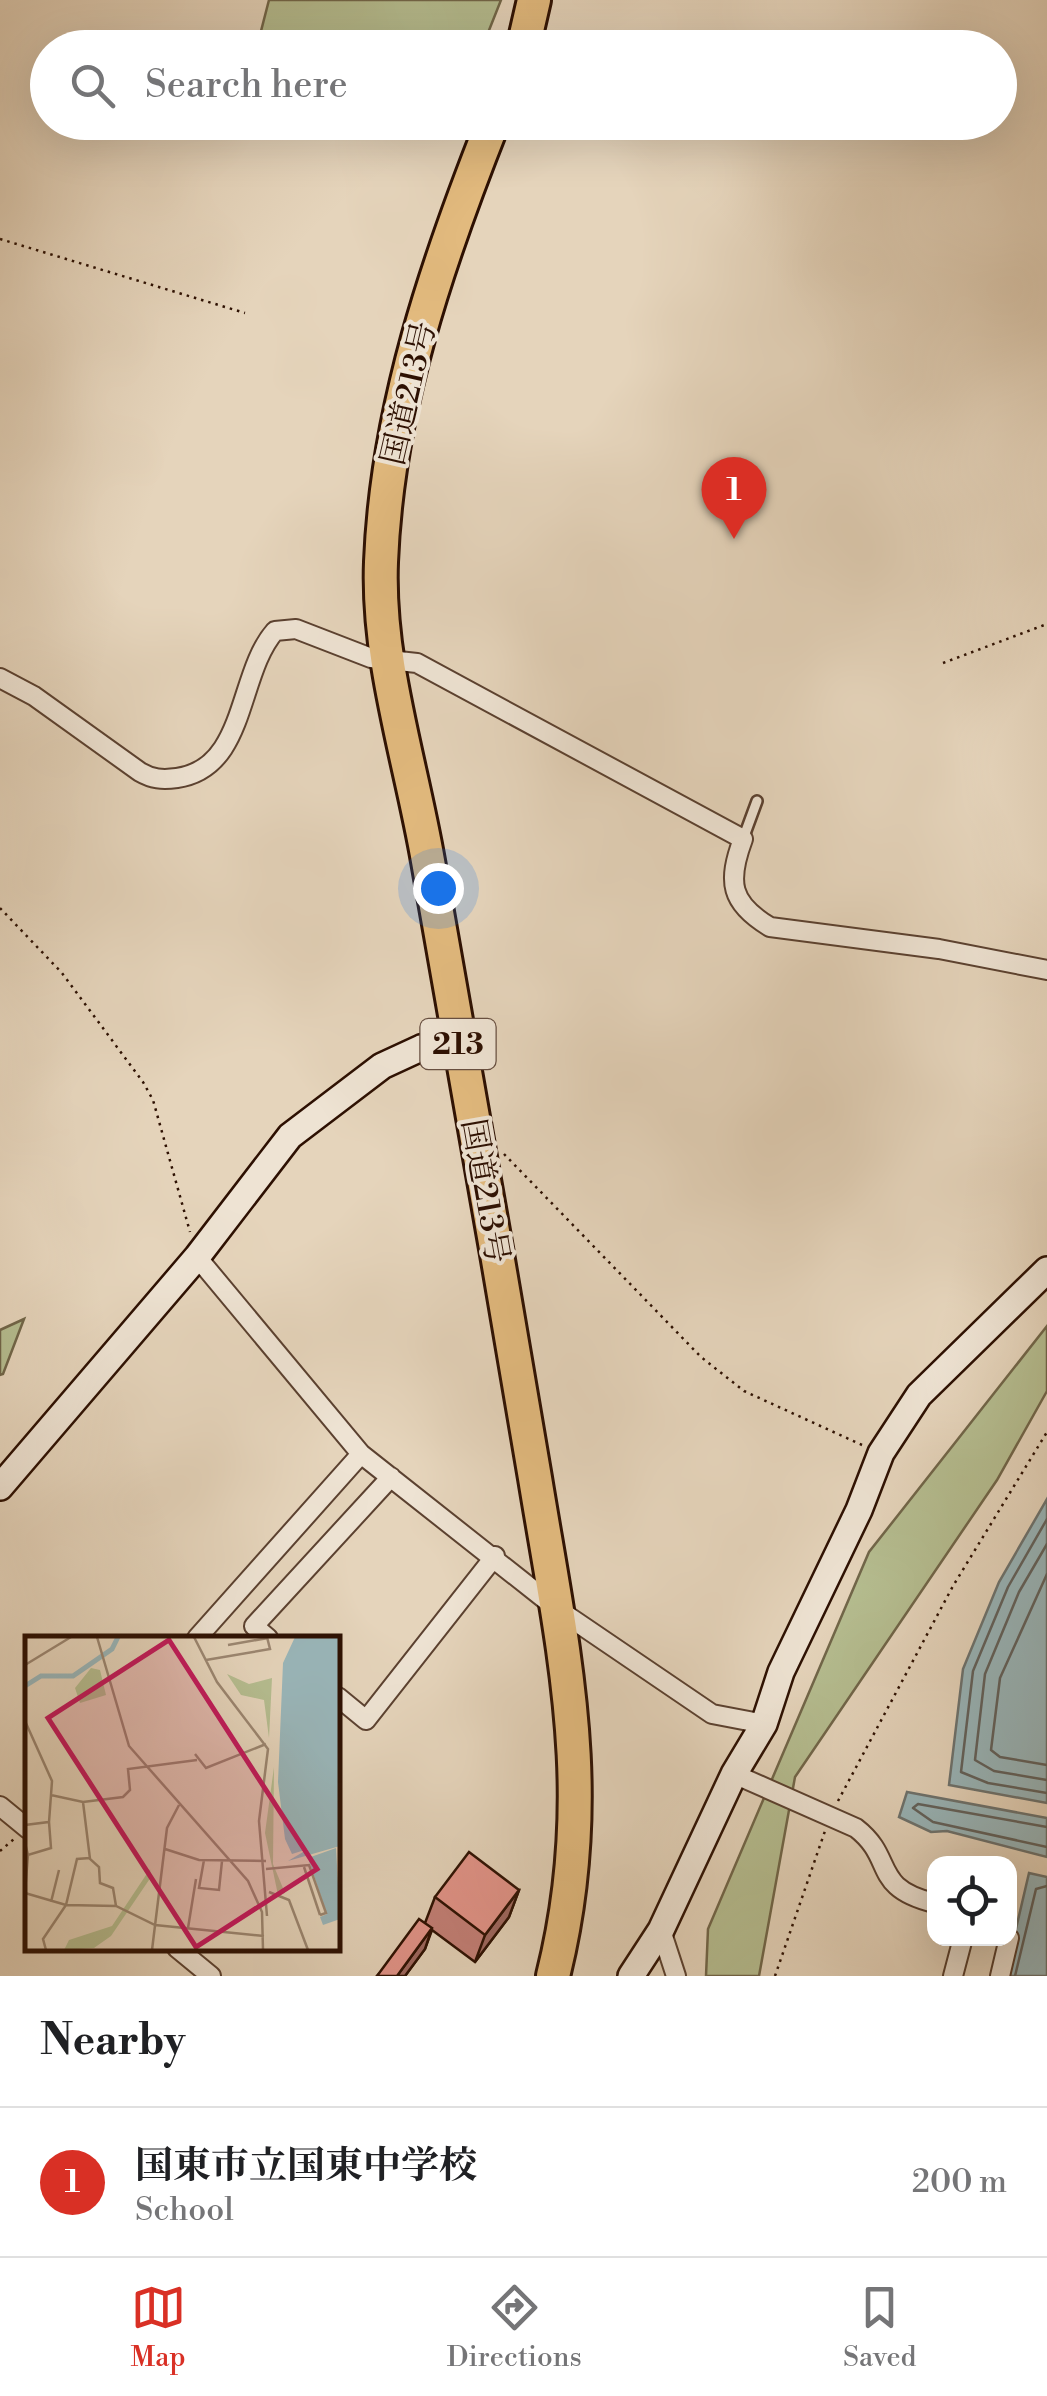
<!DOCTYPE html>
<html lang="en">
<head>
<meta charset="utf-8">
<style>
  :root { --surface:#fff; --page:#f2f2f2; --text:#202124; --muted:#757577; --line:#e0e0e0; --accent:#d93025 }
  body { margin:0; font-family:"Libre Bodoni","Noto Serif JP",serif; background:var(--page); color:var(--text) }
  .controls { position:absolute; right:30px; bottom:30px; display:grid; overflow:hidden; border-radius:20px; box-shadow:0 10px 40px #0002 }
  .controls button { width:90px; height:90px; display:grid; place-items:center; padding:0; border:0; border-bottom:2px solid var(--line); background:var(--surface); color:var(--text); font:50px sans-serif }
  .you { position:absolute; left:438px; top:888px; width:35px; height:35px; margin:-25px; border:8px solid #fff; border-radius:50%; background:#1a73e8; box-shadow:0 0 0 15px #1a73e833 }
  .badge { display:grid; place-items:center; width:65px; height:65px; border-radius:50%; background:var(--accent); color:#fff; font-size:32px; font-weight:700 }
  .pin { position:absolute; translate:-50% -82px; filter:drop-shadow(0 2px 5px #0008) }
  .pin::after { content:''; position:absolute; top:52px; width:35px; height:30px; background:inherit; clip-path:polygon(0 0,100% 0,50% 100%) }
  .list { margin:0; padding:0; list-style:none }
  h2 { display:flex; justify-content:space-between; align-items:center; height:130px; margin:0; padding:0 40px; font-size:42px }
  h2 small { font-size:32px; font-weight:400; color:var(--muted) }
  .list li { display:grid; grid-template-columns:65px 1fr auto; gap:30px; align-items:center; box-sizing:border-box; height:150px; padding:0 40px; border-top:2px solid var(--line) }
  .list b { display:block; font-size:38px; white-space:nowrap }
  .list p { margin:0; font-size:32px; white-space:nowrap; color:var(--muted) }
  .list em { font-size:32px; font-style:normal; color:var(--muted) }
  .icon { flex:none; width:55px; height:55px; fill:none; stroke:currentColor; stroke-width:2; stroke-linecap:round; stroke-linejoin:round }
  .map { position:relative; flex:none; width:1047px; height:1976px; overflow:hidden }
  .search { position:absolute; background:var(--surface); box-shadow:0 10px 40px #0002; left:30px; right:30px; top:30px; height:110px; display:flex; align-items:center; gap:25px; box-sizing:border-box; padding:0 35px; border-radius:55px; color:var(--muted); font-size:38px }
  .sheet { height:280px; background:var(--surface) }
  nav { display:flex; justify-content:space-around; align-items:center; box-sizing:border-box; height:140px; border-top:2px solid var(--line); background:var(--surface); font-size:28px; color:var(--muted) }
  nav a { display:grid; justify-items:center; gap:5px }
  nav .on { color:var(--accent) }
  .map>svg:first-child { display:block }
  .green { fill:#b5bd90; stroke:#716649; stroke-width:2.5 }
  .water { fill:#99b6ba; stroke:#6e7470; stroke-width:2.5 }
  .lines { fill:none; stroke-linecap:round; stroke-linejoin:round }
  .shore { stroke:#63635e; stroke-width:2.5 }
  .lane-casing { stroke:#5b4130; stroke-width:14 }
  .street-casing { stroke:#5b4130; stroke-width:22 }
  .secondary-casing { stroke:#2d1002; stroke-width:30 }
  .highway-casing { stroke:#2d1002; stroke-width:38 }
  .path { stroke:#2d1002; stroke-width:2.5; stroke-dasharray:2.5 5; stroke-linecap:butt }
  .lane { stroke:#eee3d3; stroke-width:9 }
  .street { stroke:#eee3d3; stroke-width:18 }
  .secondary { stroke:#eee3d3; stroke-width:25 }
  .highway { stroke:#e2ba7e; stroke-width:32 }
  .wall { fill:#c37f77; stroke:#2d1002; stroke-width:2.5 }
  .shaded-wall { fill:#9f6861; stroke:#2d1002; stroke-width:2.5 }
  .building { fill:#e3948a; stroke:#2d1002; stroke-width:2.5 }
  .labels { text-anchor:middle; stroke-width:8; stroke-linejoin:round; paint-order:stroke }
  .shield { fill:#eee3d3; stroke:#674f41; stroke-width:2.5 }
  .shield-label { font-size:30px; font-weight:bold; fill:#2d1002 }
  .street-label { font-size:32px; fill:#2d1002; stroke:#eee3d3 }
  .inset-river { fill:none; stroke:#99b6ba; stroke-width:5 }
  .inset-road { fill:none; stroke:#9b8671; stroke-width:2.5 }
  .view { fill:#c2185b; fill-opacity:0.15; stroke:#c2185b; stroke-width:5 }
  .inset-edge { fill:none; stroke:#2d1002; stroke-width:5 }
</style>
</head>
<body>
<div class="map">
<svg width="1047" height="1976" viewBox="0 0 1047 1976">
  <rect width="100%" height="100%" fill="#e5d4bb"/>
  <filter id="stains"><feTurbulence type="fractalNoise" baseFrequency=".002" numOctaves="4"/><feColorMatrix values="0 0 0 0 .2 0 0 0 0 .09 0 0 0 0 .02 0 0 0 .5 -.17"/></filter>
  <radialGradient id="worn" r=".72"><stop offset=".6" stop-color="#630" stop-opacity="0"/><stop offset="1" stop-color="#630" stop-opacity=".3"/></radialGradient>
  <!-- green -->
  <path class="green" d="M 269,0 L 501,0 L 482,48 L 369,47 L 260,35 Z
    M 24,1319 L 3,1374 L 0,1375 L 0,1330 Z
    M 1047,1326 L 1047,1391 L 997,1480 L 795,1777 L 759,1976 L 706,1976 L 708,1929 L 869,1552 Z"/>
  <!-- water -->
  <path class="water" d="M 1047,1499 L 1047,1803 L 949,1785 L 963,1669 L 999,1582 Z
    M 907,1792 L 1047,1818 L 1047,1857 L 947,1831 L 931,1832 L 899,1817 Z
    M 1029,1873 L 1047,1877 L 1047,1976 L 1005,1976 Z"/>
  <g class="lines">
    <!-- shore -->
    <path class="shore" d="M 1047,1519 L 1008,1587 L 973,1671 L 961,1772 L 988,1783 L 1047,1793
      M 1047,1544 L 1019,1592 L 985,1674 L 975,1760 L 994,1771 L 1047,1780
      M 1047,1574 L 1000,1678 L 991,1750 L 1000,1757 L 1047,1765
      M 1047,1827 L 918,1804 L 913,1808 L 933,1822 L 1047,1847
      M 1015,1976 L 1036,1889 L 1047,1886"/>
    <defs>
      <path id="lane" d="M 743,839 L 757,801"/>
      <path id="street" d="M 0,678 L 34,696 L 140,772 C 152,779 162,780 177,778 C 247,768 237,674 275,631 L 296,629 L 371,658 L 417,663 L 743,839 C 727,882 730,903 770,927 L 939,949 L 1047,970
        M 197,1257 L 361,1454 L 556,1608 L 712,1714 L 764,1724
        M 197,1638 L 361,1454
        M 268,1638 L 254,1626 L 391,1477
        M 338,1697 L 366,1720 L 495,1556
        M 734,1774 L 856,1828 C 896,1859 870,1887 934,1903
        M 0,1806 L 28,1829
        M 661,1930 L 676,1976
        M 177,1948 L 211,1976
        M 953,1976 L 963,1938
        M 1000,1976 L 1009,1938"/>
      <path id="secondary" d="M 0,1487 L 197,1257 L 290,1136 L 382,1066 L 421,1048 L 457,1040
        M 631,1976 L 661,1930 L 734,1774 L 764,1724 L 781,1672 L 859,1510 L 881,1453 L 919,1395 L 1047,1270"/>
      <path id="highway" d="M 523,48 L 534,0
        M 493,122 C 437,263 387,409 381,562 C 377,662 411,762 428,861 C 464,1067 501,1272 535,1478 C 564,1656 598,1796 553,1976"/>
    </defs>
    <!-- lane casing -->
    <use href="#lane" class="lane-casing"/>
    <!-- street casing -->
    <use href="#street" class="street-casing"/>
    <!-- secondary casing -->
    <use href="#secondary" class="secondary-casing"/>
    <!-- highway casing -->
    <use href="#highway" class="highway-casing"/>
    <!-- path -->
    <path class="path" d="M 0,239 L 245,313
      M 943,663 L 1047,624
      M 0,908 L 62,973 L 143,1082 L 153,1100 L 190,1232
      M 504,1154 L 701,1357 L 744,1391 L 862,1445
      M 838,1801 L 953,1586 L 1047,1432
      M 0,1851 L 14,1839
      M 775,1976 L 825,1831"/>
    <!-- lane -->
    <use href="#lane" class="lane"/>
    <!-- street -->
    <use href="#street" class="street"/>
    <!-- secondary -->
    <use href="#secondary" class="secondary"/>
    <!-- highway -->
    <use href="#highway" class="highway"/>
  </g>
  <!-- wall -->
  <path class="wall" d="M 519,1890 L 509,1917 L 475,1962 L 432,1930 L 425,1949 L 405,1976 L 377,1976 L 425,1923 L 435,1897 Z"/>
  <!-- shaded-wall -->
  <path class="shaded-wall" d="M 519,1890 L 509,1917 L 475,1962 L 485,1935 Z
    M 432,1928 L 425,1949 L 405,1976 L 397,1976 Z"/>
  <!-- building -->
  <path class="building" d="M 469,1852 L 519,1890 L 485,1935 L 435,1897 Z
    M 419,1919 L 432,1928 L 397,1976 L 377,1976 Z"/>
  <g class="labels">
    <!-- shield labels -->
    <rect class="shield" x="420.5" y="1019" width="75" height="50" rx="8"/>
    <g class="shield-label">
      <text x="458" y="1054">213</text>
    </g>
    <!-- street labels -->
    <g class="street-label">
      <text transform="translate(408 393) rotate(-77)" y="11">国道213号</text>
      <text transform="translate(486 1191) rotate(80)" y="11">国道213号</text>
    </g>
  </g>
  <!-- overview -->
  <g transform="translate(25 1636)">
    <rect width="315" height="315" fill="#e5d4bb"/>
    <path d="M 66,32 L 75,34 L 81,59 L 55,67 L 50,52 ZM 202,38 L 224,48 L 247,42 L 244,102 L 239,64 L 216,59 ZM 249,131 L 248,228 L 260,257 L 253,259 L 240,197 ZM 125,233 L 126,241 L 86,300 L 69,312 L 39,314 L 44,304 L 87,290 Z" fill="#b5bd90"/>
    <path d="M 270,1 L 315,1 L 315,210 L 263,225 L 283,213 L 267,218 L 260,203 L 253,146 L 258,27 ZM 311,212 L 315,283 L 298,289 L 295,281 L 302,278 L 283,222 Z" fill="#99b6ba"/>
    <path class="inset-river" d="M 0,50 L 16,40 L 48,40 L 87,13 L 93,1"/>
    <path class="inset-road" d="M 72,1 L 104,110 L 223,245 L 237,276 L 238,314M 169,1 L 192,46 L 243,113 L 234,185 L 242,280M 203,9 L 243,2M 181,24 L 245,13 L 242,1M 0,29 L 46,1M 0,85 L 27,145 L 26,159M 170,118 L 181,132 L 241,108M 58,166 L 65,223 L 74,231 L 75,247 L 88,252 L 91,270M 24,186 L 26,159 L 58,166 L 98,161 L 105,154 L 103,133 L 172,124M 0,189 L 24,186 L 26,212 L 3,219 L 0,207M 140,213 L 174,224 L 241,225M 179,224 L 174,252 L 194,254 L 197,225M 279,231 L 295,279M 241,233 L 284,229 L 301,277 L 295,279M 0,256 L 3,219M 244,256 L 264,264 L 283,314M 0,257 L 41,269 L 91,270 L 130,289 L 239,300M 26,266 L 34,234M 163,292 L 171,243M 21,314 L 18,303 L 41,269 L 52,223 L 65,222M 127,314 L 142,192 L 154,169"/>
    <path class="view" d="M 144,4 L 292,233 L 171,311 L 23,82 Z"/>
    <rect width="315" height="315" class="inset-edge"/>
  </g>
  <rect width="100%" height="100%" filter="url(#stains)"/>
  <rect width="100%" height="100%" fill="url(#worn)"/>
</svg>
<div class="controls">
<button><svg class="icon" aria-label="locate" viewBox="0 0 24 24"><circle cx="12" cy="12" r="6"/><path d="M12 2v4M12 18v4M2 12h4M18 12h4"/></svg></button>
</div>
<div class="you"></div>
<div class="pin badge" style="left:734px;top:539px">1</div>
<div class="search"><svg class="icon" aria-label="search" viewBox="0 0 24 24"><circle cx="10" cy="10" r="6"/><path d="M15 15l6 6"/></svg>Search here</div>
</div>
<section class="sheet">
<h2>Nearby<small></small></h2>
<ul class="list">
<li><span class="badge">1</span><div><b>国東市立国東中学校</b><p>School</p></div><em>200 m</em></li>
</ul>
</section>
<nav>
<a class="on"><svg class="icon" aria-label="map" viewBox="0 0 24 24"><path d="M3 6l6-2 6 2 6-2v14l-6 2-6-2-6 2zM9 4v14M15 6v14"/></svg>Map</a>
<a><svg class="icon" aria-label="directions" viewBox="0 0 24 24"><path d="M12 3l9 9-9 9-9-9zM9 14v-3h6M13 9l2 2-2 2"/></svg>Directions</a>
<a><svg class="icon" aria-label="saved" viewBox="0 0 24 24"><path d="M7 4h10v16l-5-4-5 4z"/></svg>Saved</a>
</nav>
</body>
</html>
